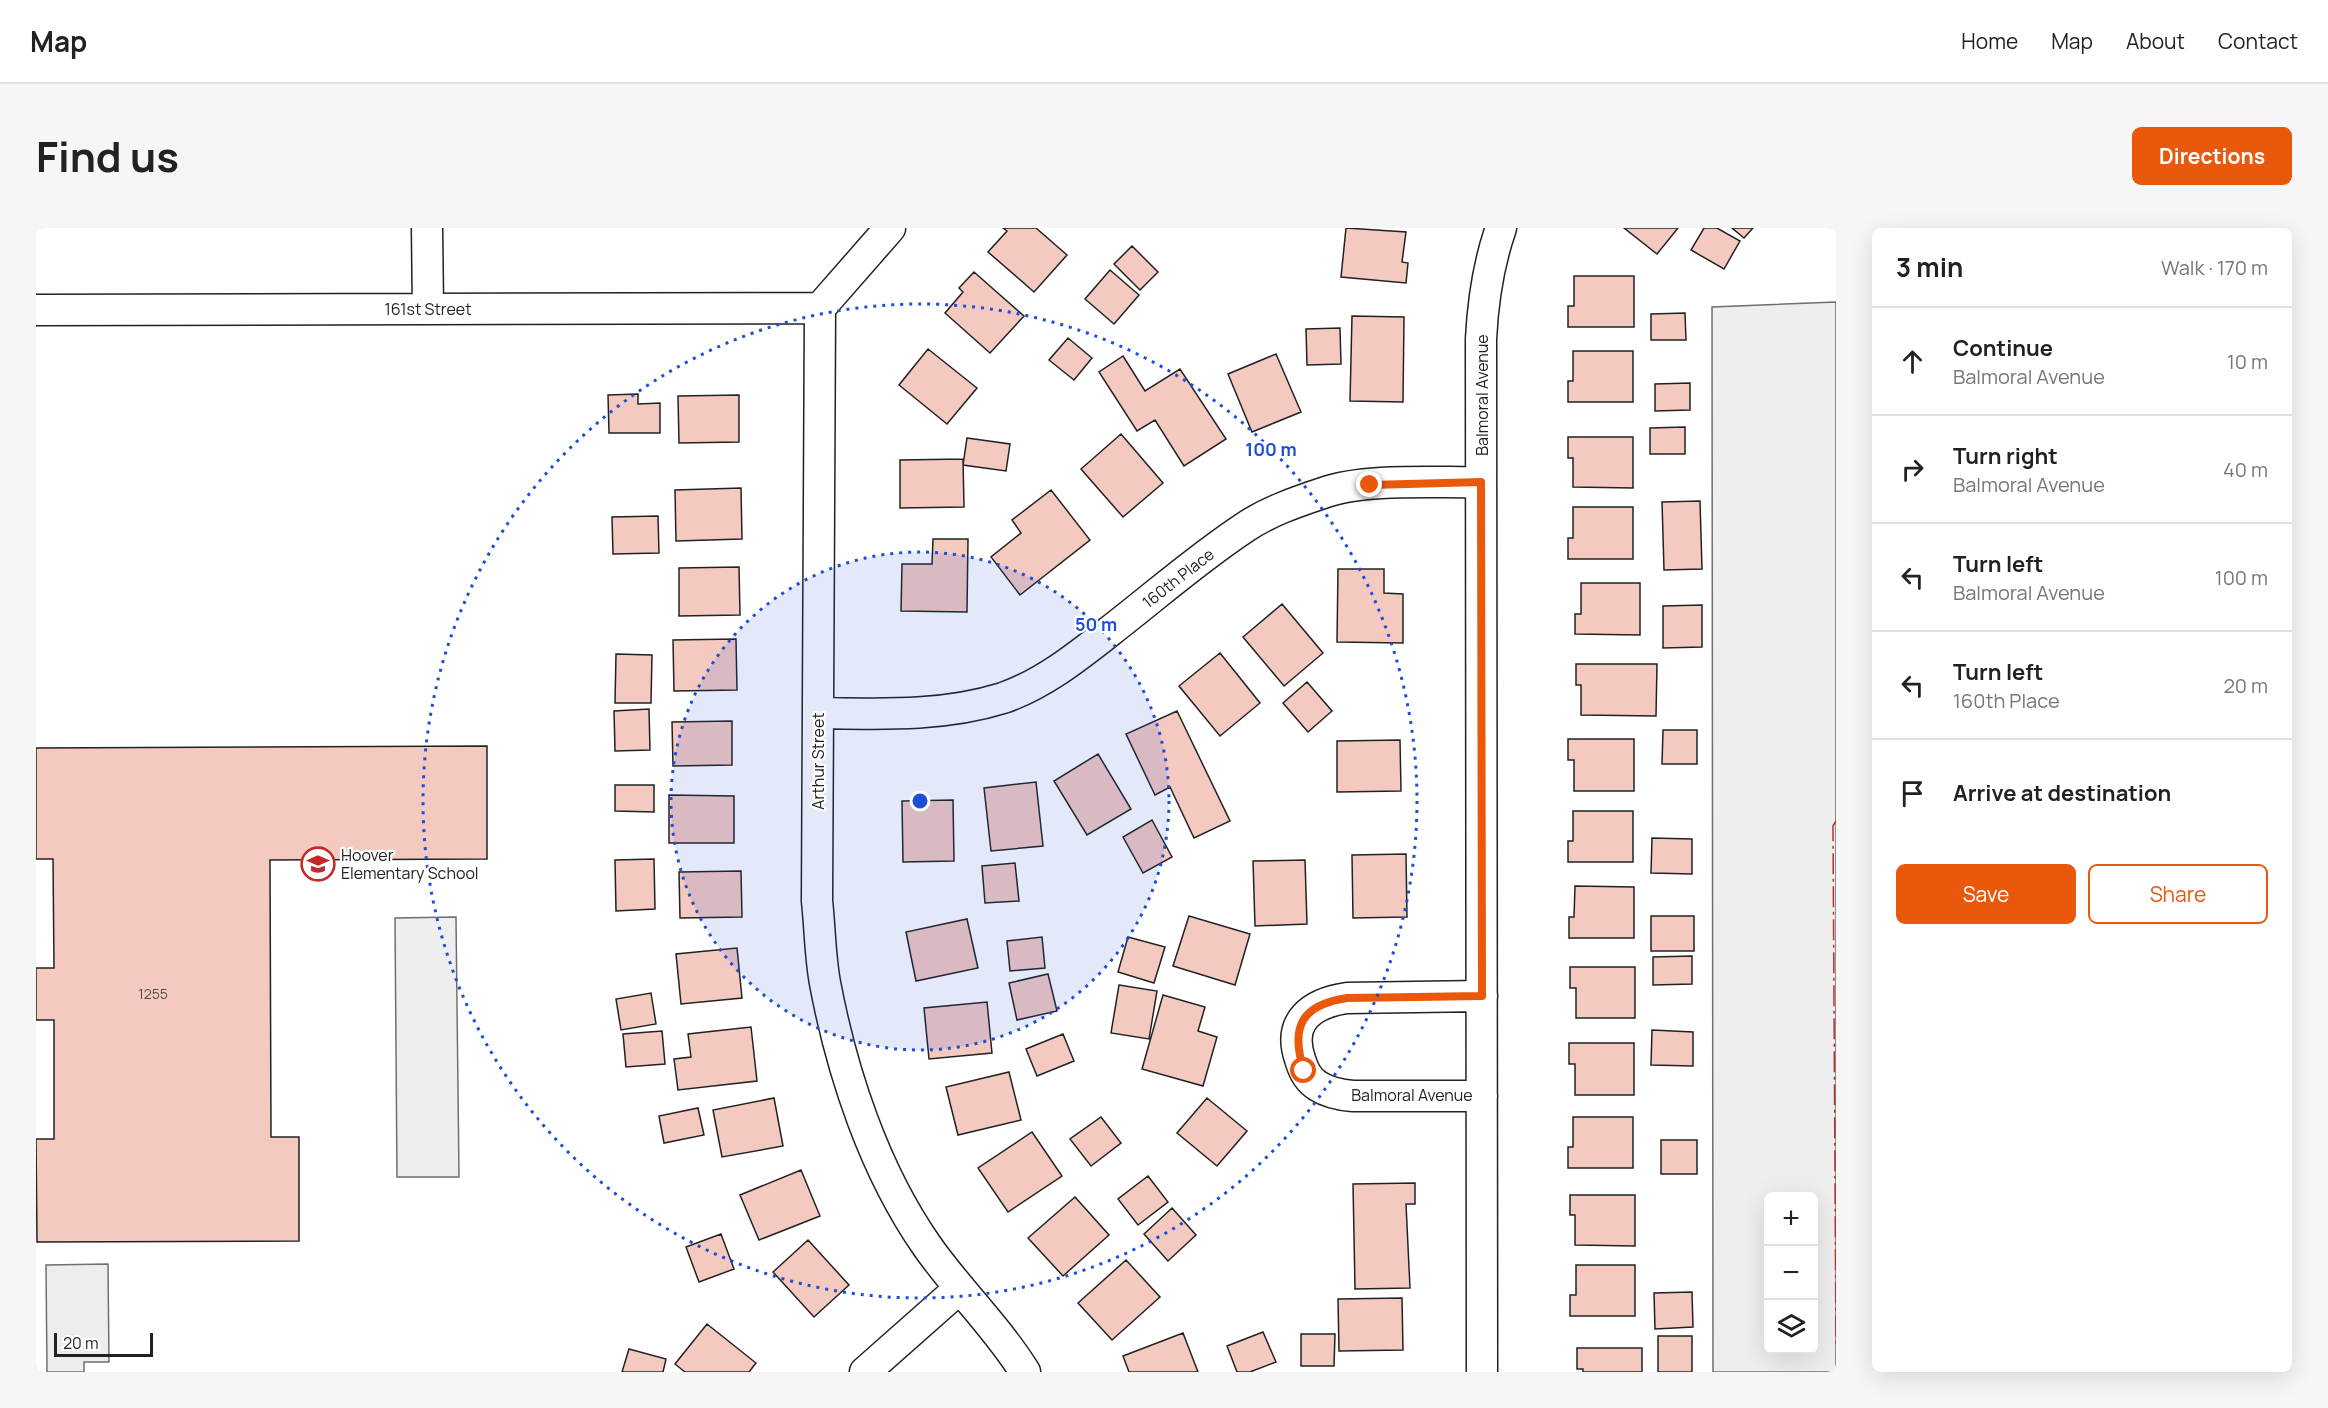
<!DOCTYPE html>
<html lang="en">
<head>
<meta charset="utf-8">
<style>
  :root { --surface:#fff; --page:#f6f6f6; --text:#222; --muted:#767676; --line:#e0e0e0; --accent:#ea580c }
  body { margin:0; font-family:Manrope,sans-serif; background:var(--page); color:var(--text) }
  .controls { position:absolute; right:18px; bottom:18px; display:grid; overflow:hidden; border-radius:9px; box-shadow:0 6px 24px #0002 }
  .controls button { width:54px; height:54px; display:grid; place-items:center; padding:0; border:0; border-bottom:2px solid var(--line); background:var(--surface); color:var(--text); font:30px sans-serif }
  .scale { position:absolute; left:18px; bottom:15px; width:99px; box-sizing:border-box; padding-left:6px; border:3px solid #222; border-top:0; font-size:16px; line-height:21px; white-space:nowrap; color:#222; -webkit-text-stroke:4px #fff; paint-order:stroke }
  .stop { position:absolute; width:18px; height:18px; margin:-14px; border:4px solid #ea580c; border-radius:50%; background:#fff }
  .stop.end { background:#ea580c; border-color:#fff; box-shadow:0 2px 6px #0008 }
  .list { margin:0; padding:0; list-style:none }
  h2 { display:flex; justify-content:space-between; align-items:center; height:78px; margin:0; padding:0 24px; font-size:26px }
  h2 small { font-size:20px; font-weight:400; color:var(--muted) }
  .list li { display:grid; grid-template-columns:39px 1fr auto; gap:18px; align-items:center; box-sizing:border-box; height:108px; padding:0 24px; border-top:2px solid var(--line) }
  .list b { display:block; font-size:22px; white-space:nowrap }
  .list p { margin:0; font-size:20px; white-space:nowrap; color:var(--muted) }
  .list em { font-size:20px; font-style:normal; color:var(--muted) }
  .actions { display:flex; gap:12px; padding:18px 24px }
  .actions a { flex:1; padding:14px 0; border:2px solid var(--accent); border-radius:9px; text-align:center; font-size:21px; color:var(--accent) }
  .actions .main { background:var(--accent); color:#fff }
  .icon { flex:none; width:33px; height:33px; fill:none; stroke:currentColor; stroke-width:2; stroke-linecap:round; stroke-linejoin:round }
  .map { position:relative; flex:none; width:1800px; height:1144px; overflow:hidden; border-radius:9px }
  header { display:flex; align-items:center; gap:36px; box-sizing:border-box; height:84px; padding:0 30px; background:var(--surface); border-bottom:2px solid var(--line) }
  header strong { font-size:28px }
  nav { display:flex; gap:33px; margin-inline-start:auto; font-size:21px }
  .intro { display:flex; align-items:center; justify-content:space-between; box-sizing:border-box; height:144px; padding:0 36px }
  h1 { margin:0; font-size:42px }
  .button { padding:15px 27px; border-radius:9px; background:var(--accent); color:#fff; font-size:21px; font-weight:700 }
  main { display:flex; gap:36px; padding:0 36px }
  aside { flex:1; background:var(--surface); border-radius:9px; box-shadow:0 6px 24px #0002 }
  .map>svg:first-child { display:block }
  .green { fill:#eee; stroke:#6f6f6f; stroke-width:1.5; fill-rule:evenodd }
  .parking { fill:#ededed; stroke:#6f6f6f; stroke-width:1.5 }
  .building { fill:#f3c9c0; stroke:#222; stroke-width:1.5 }
  .lines { fill:none; stroke-linecap:round; stroke-linejoin:round }
  .street-casing { stroke:#222; stroke-width:33 }
  .street { stroke:#fff; stroke-width:30 }
  .power { stroke:#c62828; stroke-width:1.5; stroke-dasharray:21 4.5 3 4.5; stroke-linecap:butt }
  .route { stroke:#ea580c; stroke-width:8 }
  .ring { fill:none; stroke:#1d4ed8; stroke-width:3; stroke-dasharray:3 6 }
  .labels { text-anchor:middle; stroke-width:4.5; stroke-linejoin:round; paint-order:stroke }
  .number-label { font-size:14px; fill:#564c4a }
  .street-label { font-size:16px; fill:#222; stroke:#fff }
  .poi-label { font-size:16px; fill:#222; stroke:#fff; text-anchor:start }
  .centre { fill:#1d4ed8; stroke:#fff; stroke-width:3 }
  .ring-label { font-size:18px; text-anchor:middle; font-weight:bold; fill:#1d4ed8; stroke:#fff; stroke-width:4.5; stroke-linejoin:round; paint-order:stroke }
</style>
</head>
<body>
<header>
<strong>Map</strong>
<nav><a>Home</a><a>Map</a><a>About</a><a>Contact</a></nav>
</header>
<div class="intro"><h1>Find us</h1><a class="button">Directions</a></div>
<main>
<div class="map">
<svg width="1800" height="1144" viewBox="0 0 1800 1144">
  <rect width="100%" height="100%" fill="#fff"/>
  <!-- green -->
  <path class="green" d="M 1800,74 L 1800,1144 L 1677,1144 L 1676,79 ZM 1778,968 L 1778,1122 L 1732,1122 L 1732,968 Z
    M 420,689 L 423,949 L 361,949 L 359,690 Z"/>
  <!-- parking -->
  <path class="parking" d="M 72,1036 L 73,1134 L 48,1134 L 48,1144 L 11,1144 L 10,1037 Z"/>
  <!-- building -->
  <path class="building" d="M 967,0 L 1000,0 L 1031,27 L 998,64 L 952,24 L 971,3 Z
    M 1310,0 L 1370,4 L 1366,34 L 1372,35 L 1370,55 L 1305,49 Z
    M 1588,0 L 1642,0 L 1621,26 Z
    M 1668,0 L 1681,0 L 1704,13 L 1688,41 L 1655,22 Z
    M 1696,0 L 1717,0 L 1708,10 Z
    M 1096,18 L 1122,44 L 1104,62 L 1078,36 Z
    M 1074,42 L 1103,67 L 1078,96 L 1049,71 Z
    M 938,44 L 988,88 L 954,125 L 909,85 L 927,64 L 923,60 Z
    M 1538,48 L 1598,48 L 1598,99 L 1532,99 L 1532,78 L 1538,78 Z
    M 1649,85 L 1650,112 L 1615,112 L 1615,86 Z
    M 1316,88 L 1368,89 L 1367,174 L 1314,173 Z
    M 1304,100 L 1305,136 L 1271,137 L 1270,101 Z
    M 1032,110 L 1056,130 L 1038,152 L 1013,132 Z
    M 892,121 L 941,160 L 911,196 L 863,157 Z
    M 1537,123 L 1597,123 L 1597,174 L 1532,174 L 1532,153 L 1537,153 Z
    M 1240,126 L 1265,184 L 1216,204 L 1192,146 Z
    M 1087,128 L 1109,163 L 1144,141 L 1190,211 L 1148,238 L 1119,192 L 1101,203 L 1063,144 Z
    M 1654,155 L 1654,182 L 1619,183 L 1619,156 Z
    M 602,166 L 602,176 L 624,175 L 624,205 L 573,205 L 572,167 Z
    M 703,167 L 703,214 L 643,215 L 642,168 Z
    M 1649,199 L 1649,226 L 1614,226 L 1614,200 Z
    M 1085,206 L 1127,255 L 1087,289 L 1045,241 Z
    M 1532,209 L 1597,209 L 1597,260 L 1537,259 L 1537,230 L 1532,230 Z
    M 931,210 L 974,216 L 970,243 L 927,237 Z
    M 927,231 L 928,279 L 864,280 L 864,232 Z
    M 705,260 L 706,311 L 640,313 L 639,262 Z
    M 1015,262 L 1054,312 L 984,367 L 955,329 L 985,305 L 976,292 Z
    M 1664,273 L 1666,341 L 1628,342 L 1626,274 Z
    M 1537,279 L 1597,279 L 1597,331 L 1532,331 L 1532,310 L 1537,310 Z
    M 622,288 L 623,325 L 577,326 L 576,289 Z
    M 897,311 L 932,311 L 931,384 L 865,383 L 866,336 L 896,336 Z
    M 703,339 L 704,387 L 643,388 L 643,340 Z
    M 1302,341 L 1348,341 L 1348,365 L 1367,366 L 1367,415 L 1301,414 Z
    M 1545,355 L 1604,355 L 1604,407 L 1539,406 L 1539,386 L 1545,386 Z
    M 1246,376 L 1287,425 L 1248,458 L 1207,409 Z
    M 1666,377 L 1666,419 L 1627,420 L 1627,378 Z
    M 700,411 L 701,462 L 638,463 L 637,412 Z
    M 1184,425 L 1224,475 L 1184,508 L 1143,458 Z
    M 580,426 L 616,427 L 615,475 L 579,475 Z
    M 1540,436 L 1621,436 L 1620,488 L 1545,487 L 1545,457 L 1540,457 Z
    M 1271,454 L 1296,483 L 1272,504 L 1247,475 Z
    M 613,481 L 614,522 L 579,523 L 578,483 Z
    M 1141,483 L 1194,593 L 1158,610 L 1134,559 L 1119,567 L 1090,506 Z
    M 696,493 L 696,537 L 637,538 L 636,494 Z
    M 1627,502 L 1661,502 L 1661,536 L 1626,536 Z
    M 1532,511 L 1598,511 L 1598,563 L 1538,563 L 1538,532 L 1532,532 Z
    M 1364,512 L 1365,563 L 1301,564 L 1301,513 Z
    M 451,518 L 451,631 L 234,632 L 235,909 L 263,909 L 263,1013 L 1,1014 L 0,911 L 18,911 L 18,792 L 0,792 L 0,740 L 18,740 L 17,631 L 0,631 L 0,520 Z
    M 1062,526 L 1095,581 L 1051,607 L 1018,553 Z
    M 1000,554 L 1007,618 L 955,623 L 948,560 Z
    M 579,557 L 618,557 L 618,584 L 579,583 Z
    M 633,567 L 698,568 L 698,615 L 633,615 Z
    M 917,572 L 918,633 L 867,634 L 866,573 Z
    M 1537,583 L 1597,583 L 1597,634 L 1532,634 L 1532,613 L 1537,613 Z
    M 1116,592 L 1136,629 L 1107,645 L 1087,609 Z
    M 1616,610 L 1656,611 L 1656,646 L 1615,645 Z
    M 1370,626 L 1371,689 L 1317,690 L 1316,627 Z
    M 618,631 L 619,681 L 580,683 L 579,632 Z
    M 1269,632 L 1271,696 L 1219,698 L 1217,633 Z
    M 979,635 L 983,673 L 949,675 L 946,638 Z
    M 705,643 L 706,689 L 644,690 L 643,644 Z
    M 1539,658 L 1598,659 L 1598,710 L 1533,710 L 1533,689 L 1538,689 Z
    M 1153,688 L 1214,706 L 1199,757 L 1137,738 Z
    M 1615,688 L 1658,688 L 1658,723 L 1615,723 Z
    M 931,691 L 942,740 L 880,753 L 870,704 Z
    M 1006,709 L 1009,740 L 974,743 L 971,713 Z
    M 1092,709 L 1129,719 L 1118,755 L 1082,744 Z
    M 701,720 L 706,770 L 645,776 L 640,726 Z
    M 1656,728 L 1656,756 L 1617,757 L 1617,729 Z
    M 1534,739 L 1599,739 L 1599,790 L 1540,790 L 1540,760 L 1534,760 Z
    M 1012,746 L 1021,783 L 981,792 L 973,755 Z
    M 1083,757 L 1121,763 L 1113,811 L 1075,805 Z
    M 615,765 L 620,796 L 585,802 L 580,771 Z
    M 1127,767 L 1169,779 L 1162,803 L 1181,809 L 1167,858 L 1106,841 Z
    M 951,774 L 956,825 L 893,831 L 888,780 Z
    M 715,799 L 721,853 L 642,862 L 638,831 L 655,829 L 652,806 Z
    M 1616,802 L 1657,804 L 1657,838 L 1615,837 Z
    M 626,803 L 629,836 L 590,839 L 587,806 Z
    M 1027,806 L 1038,833 L 1001,848 L 990,821 Z
    M 1533,815 L 1598,815 L 1598,867 L 1539,867 L 1539,836 L 1533,836 Z
    M 973,844 L 985,892 L 922,907 L 910,859 Z
    M 738,870 L 747,918 L 686,929 L 677,882 Z
    M 1171,870 L 1211,903 L 1181,938 L 1141,905 Z
    M 662,880 L 668,907 L 628,915 L 623,888 Z
    M 1065,889 L 1085,915 L 1055,938 L 1034,911 Z
    M 1537,889 L 1597,889 L 1597,940 L 1532,940 L 1532,919 L 1537,919 Z
    M 996,904 L 1026,948 L 972,984 L 942,940 Z
    M 1625,912 L 1661,912 L 1661,946 L 1625,946 Z
    M 765,942 L 784,988 L 723,1012 L 704,967 Z
    M 1112,948 L 1132,974 L 1102,997 L 1082,971 Z
    M 1379,955 L 1379,976 L 1370,976 L 1374,1060 L 1319,1061 L 1317,956 Z
    M 1534,967 L 1599,967 L 1599,1018 L 1539,1017 L 1539,987 L 1534,987 Z
    M 1039,969 L 1073,1007 L 1027,1048 L 992,1010 Z
    M 1136,980 L 1160,1007 L 1132,1033 L 1108,1006 Z
    M 685,1006 L 698,1041 L 663,1054 L 650,1019 Z
    M 772,1012 L 813,1057 L 778,1089 L 737,1044 Z
    M 1090,1032 L 1124,1069 L 1076,1112 L 1042,1075 Z
    M 1540,1037 L 1599,1037 L 1599,1088 L 1534,1088 L 1534,1067 L 1540,1067 Z
    M 1656,1064 L 1657,1099 L 1619,1101 L 1618,1065 Z
    M 1366,1070 L 1367,1122 L 1303,1123 L 1302,1071 Z
    M 671,1096 L 720,1135 L 713,1144 L 649,1144 L 639,1136 Z
    M 1227,1104 L 1240,1134 L 1214,1144 L 1201,1144 L 1191,1118 Z
    M 1147,1105 L 1162,1144 L 1093,1144 L 1087,1128 Z
    M 1265,1106 L 1299,1106 L 1298,1138 L 1265,1138 Z
    M 1622,1108 L 1656,1108 L 1656,1144 L 1622,1144 Z
    M 1541,1120 L 1606,1120 L 1606,1144 L 1547,1144 L 1547,1141 L 1541,1141 Z
    M 593,1121 L 630,1131 L 627,1144 L 586,1144 Z"/>
  <g class="lines">
    <defs>
      <path id="street" d="M 391,0 L 392,81
        M 854,0 L 784,80 L 781,673 C 784,700 784,728 789,755 C 806,845 838,942 891,1018 C 921,1061 961,1099 989,1144
        M 0,82 L 784,80
        M 782,485 C 844,486 906,489 967,470 C 1007,456 1041,429 1074,403 C 1118,369 1161,331 1208,300 C 1231,284 1260,274 1287,265 C 1329,250 1399,255 1445,254
        M 1446,768 L 1311,770 C 1276,775 1251,793 1264,831 C 1267,842 1272,852 1282,858 C 1293,865 1304,867 1317,868 L 1446,868
        M 829,1144 L 924,1060
        M 1446,1144 L 1445,111 C 1447,72 1452,37 1465,0"/>
    </defs>
    <!-- street casing -->
    <use href="#street" class="street-casing"/>
    <!-- street -->
    <use href="#street" class="street"/>
    <!-- power -->
    <path class="power" d="M 1800,593 L 1797,598 L 1800,1117"/>
  </g>
  <g class="lines">
    <!-- route -->
    <path class="route" d="M 1268,843 C 1254,799 1265,777 1311,770 L 1446,768 L 1445,254 L 1334,257"/>
  </g>
  <!-- distance rings -->
  <circle cx="884" cy="573" r="249" fill="#1d4ed8" fill-opacity=".12"/>
  <g class="ring">
    <circle cx="884" cy="573" r="249"/>
    <circle cx="884" cy="573" r="497"/>
  </g>
  <!-- icons -->
  <defs>
    <symbol id="school-ring" viewBox="-11 -11 22 22"><circle r="9.5" fill="#fff" stroke="#c62828" stroke-width="1.5"/><path d="M0-5L7-2L0 1L-7-2ZM-4 1L0 2.5L4 1V4Q0 6-4 4Z" fill="#c62828"/></symbol>
  </defs>
  <g fill-rule="evenodd">
    <use href="#school-ring" x="263" y="617" width="38" height="38"/>
  </g>
  <g class="labels">
    <!-- number labels -->
    <g class="number-label">
      <text x="117" y="771">1255</text>
    </g>
    <!-- street labels -->
    <g class="street-label">
      <text x="392" y="87">161st Street</text>
      <text transform="translate(1446 167) rotate(-90)" y="6">Balmoral Avenue</text>
      <text transform="translate(1142 350) rotate(-38)" y="6">160th Place</text>
      <text transform="translate(782 533) rotate(-90)" y="6">Arthur Street</text>
      <text x="1376" y="873">Balmoral Avenue</text>
    </g>
    <!-- poi labels -->
    <g class="poi-label">
      <text x="305" y="633">Hoover<tspan x="305" dy="18">Elementary School</tspan></text>
    </g>
  </g>
  <circle cx="884" cy="573" r="9" class="centre"/>
  <g class="ring-label">
    <text x="1235" y="228">100 m</text>
    <text x="1060" y="403">50 m</text>
  </g>
</svg>
<div class="controls">
<button>+</button>
<button>−</button>
<button><svg class="icon" aria-label="layers" viewBox="0 0 24 24"><path d="M12 4l9 5-9 5-9-5zM3 14l9 5 9-5"/></svg></button>
</div>
<div class="scale">20 m</div>
<div class="stop" style="left:1268px;top:843px"></div>
<div class="stop end" style="left:1334px;top:257px"></div>
</div>
<aside>
<h2>3 min<small>Walk · 170 m</small></h2>
<ul class="list">
<li><svg class="icon" aria-label="ahead" viewBox="0 0 24 24"><path d="M12 20V5M6 11l6-6 6 6"/></svg><div><b>Continue</b><p>Balmoral Avenue</p></div><em>10 m</em></li>
<li><svg class="icon" aria-label="right" viewBox="0 0 24 24"><path d="M7 20v-9h11M14 6l5 5-5 5"/></svg><div><b>Turn right</b><p>Balmoral Avenue</p></div><em>40 m</em></li>
<li><svg class="icon" aria-label="left" viewBox="0 0 24 24"><path d="M17 20v-9H6M10 6l-5 5 5 5"/></svg><div><b>Turn left</b><p>Balmoral Avenue</p></div><em>100 m</em></li>
<li><svg class="icon" aria-label="left" viewBox="0 0 24 24"><path d="M17 20v-9H6M10 6l-5 5 5 5"/></svg><div><b>Turn left</b><p>160th Place</p></div><em>20 m</em></li>
<li><svg class="icon" aria-label="arrive" viewBox="0 0 24 24"><path d="M6 21V4h12l-3 4 3 4H6"/></svg><div><b>Arrive at destination</b></div></li>
</ul>
<div class="actions"><a class="main">Save</a><a>Share</a></div>
</aside>
</main>
</body>
</html>
